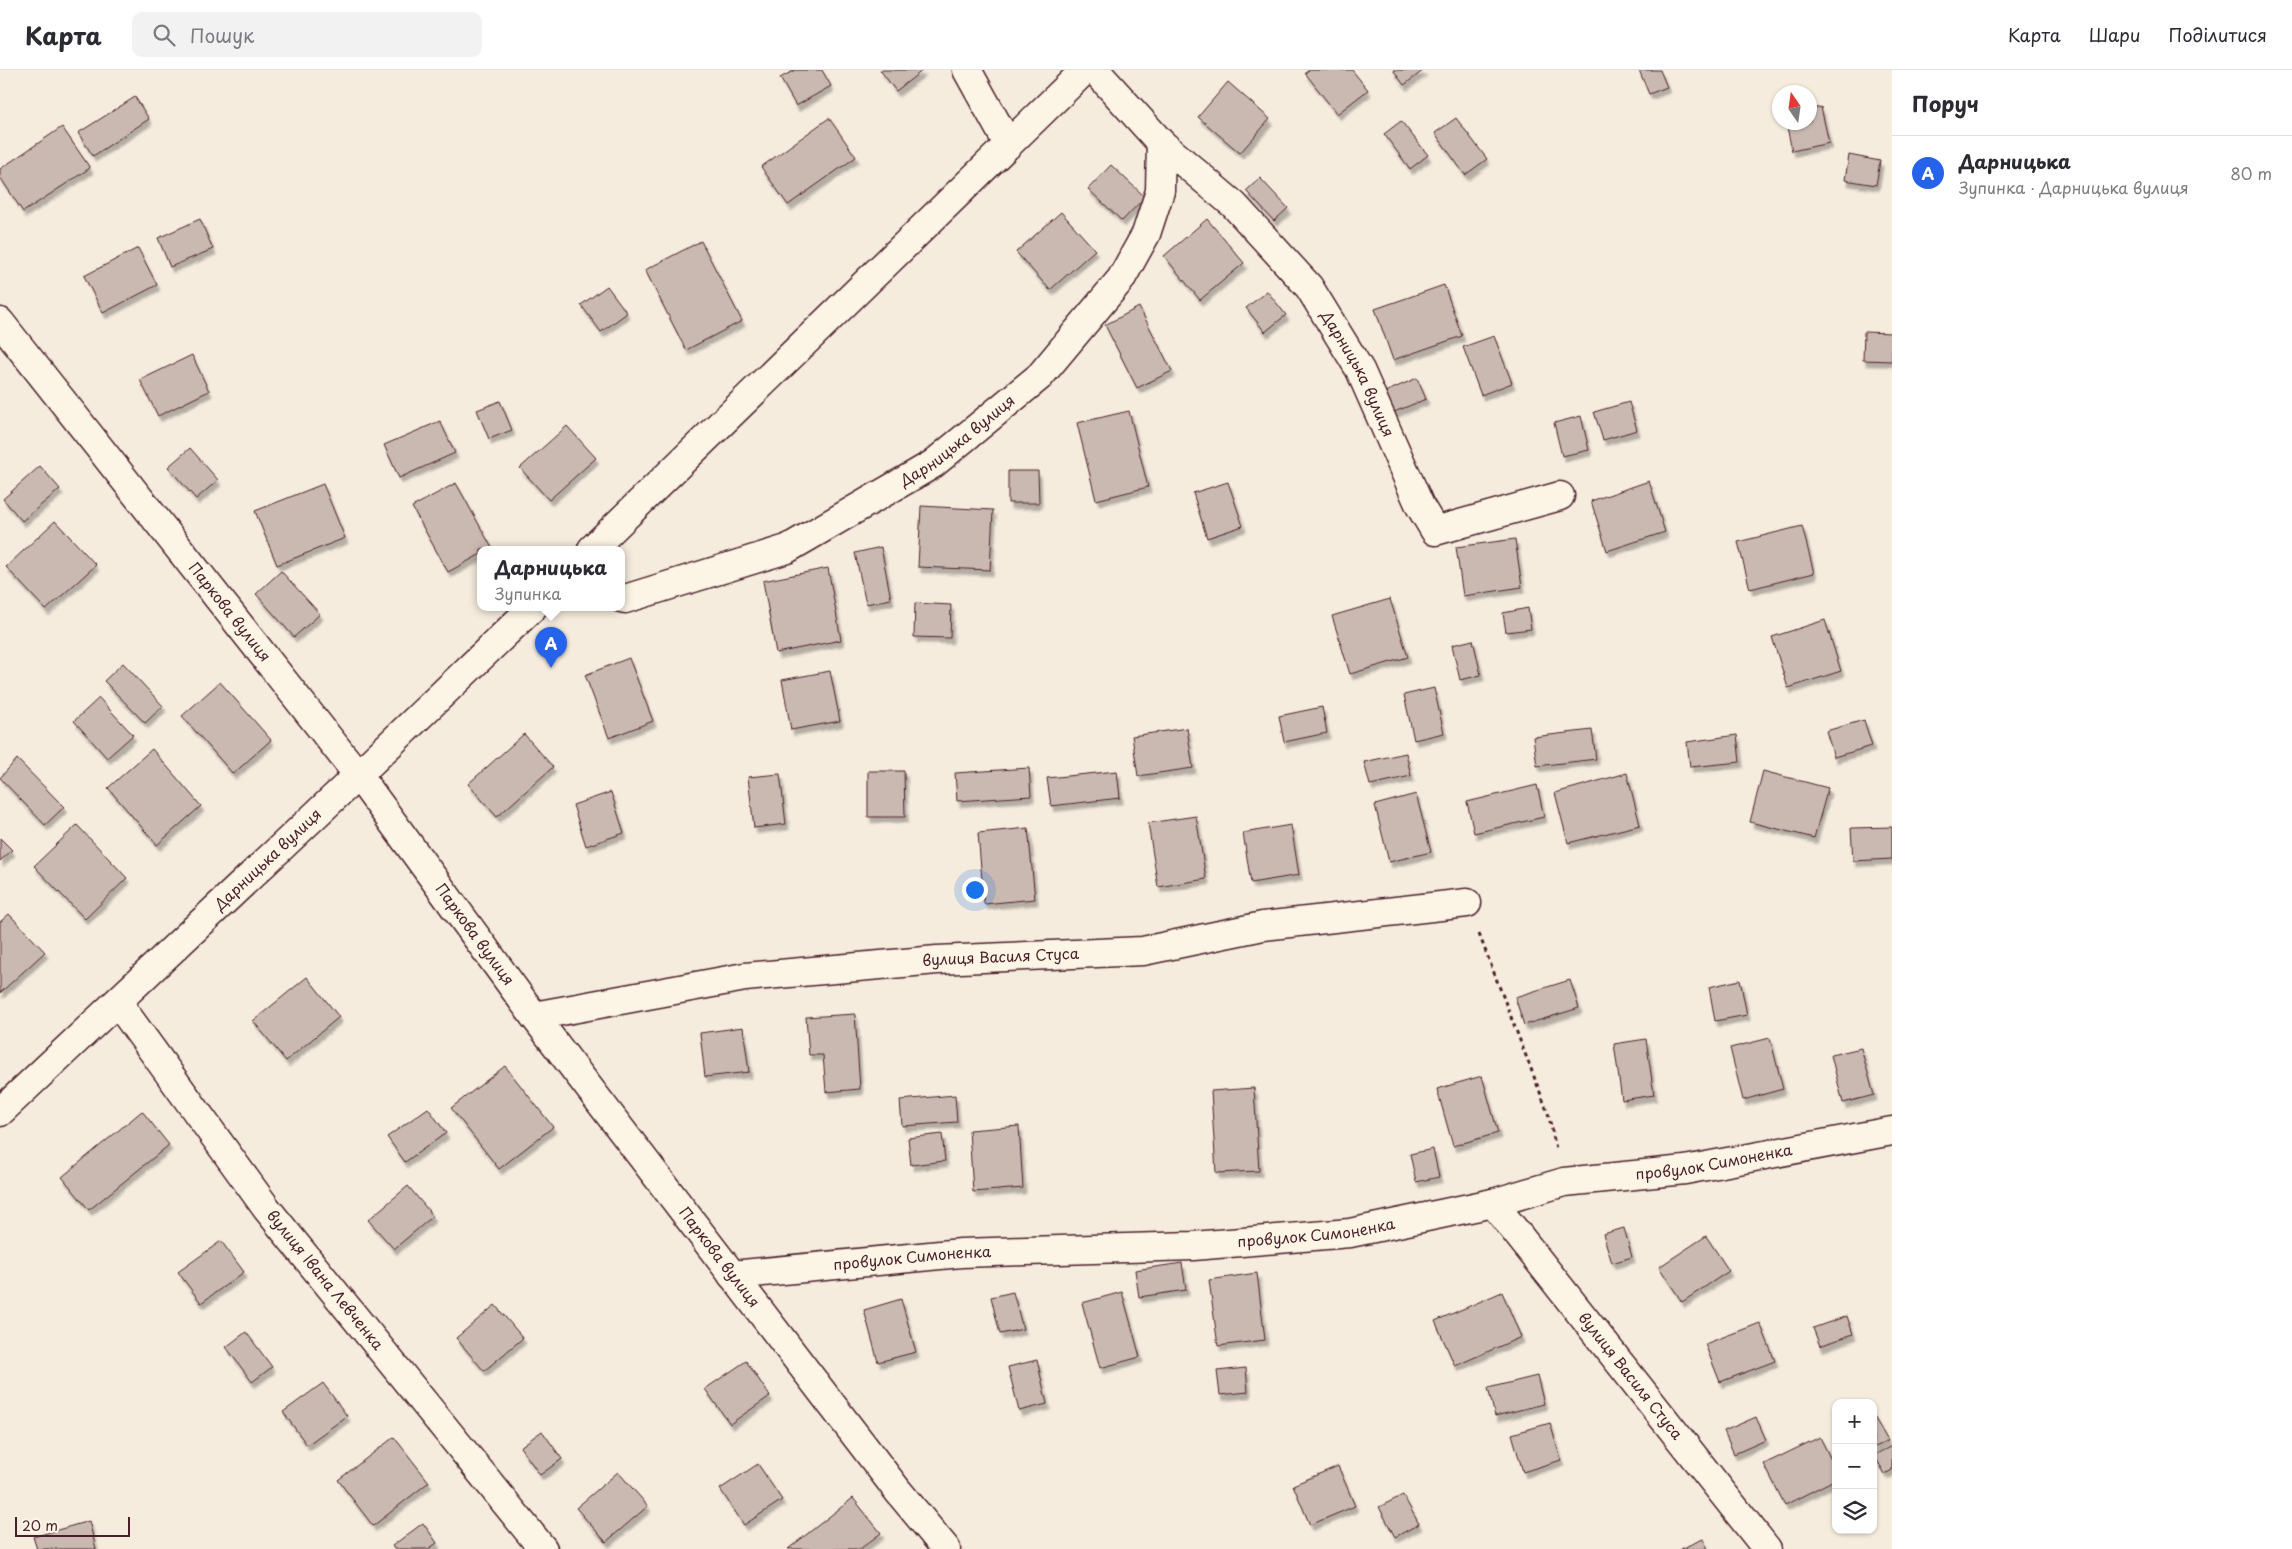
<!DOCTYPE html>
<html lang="uk">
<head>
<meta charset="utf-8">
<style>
  :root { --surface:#fff; --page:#f2f2f3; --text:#2b2b33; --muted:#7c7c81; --line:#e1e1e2; --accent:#2563eb }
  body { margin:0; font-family:"Playpen Sans",sans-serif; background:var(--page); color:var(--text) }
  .controls { position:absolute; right:15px; bottom:15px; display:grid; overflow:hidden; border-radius:10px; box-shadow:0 1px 4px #0004 }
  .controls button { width:45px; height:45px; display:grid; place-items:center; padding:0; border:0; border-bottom:1px solid var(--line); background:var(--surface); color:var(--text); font:25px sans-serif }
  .compass { position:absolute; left:1772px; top:15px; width:45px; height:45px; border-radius:50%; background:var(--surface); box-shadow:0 1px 4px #0004; rotate:347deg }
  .scale { position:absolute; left:15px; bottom:12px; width:115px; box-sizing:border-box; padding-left:5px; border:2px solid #4a1f2b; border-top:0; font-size:14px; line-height:18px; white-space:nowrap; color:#4a1f2b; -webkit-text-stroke:4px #fcf5e5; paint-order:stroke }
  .you { position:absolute; left:974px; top:819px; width:18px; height:18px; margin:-12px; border:4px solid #fff; border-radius:50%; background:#1a73e8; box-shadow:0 0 0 8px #1a73e833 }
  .badge { display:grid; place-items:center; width:32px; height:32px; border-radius:50%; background:var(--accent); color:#fff; font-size:16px; font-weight:700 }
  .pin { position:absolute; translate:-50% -41px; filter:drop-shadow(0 1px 2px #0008) }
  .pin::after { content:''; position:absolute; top:26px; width:18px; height:15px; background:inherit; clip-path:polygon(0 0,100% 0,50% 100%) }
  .popup { position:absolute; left:477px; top:476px; width:148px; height:65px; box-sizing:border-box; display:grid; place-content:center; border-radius:10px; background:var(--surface); filter:drop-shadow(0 1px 4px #0005); font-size:16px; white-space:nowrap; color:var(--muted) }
  .popup b { font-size:19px; color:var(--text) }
  .popup::after { content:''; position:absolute; left:50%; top:100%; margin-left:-10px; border:10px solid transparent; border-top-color:var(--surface) }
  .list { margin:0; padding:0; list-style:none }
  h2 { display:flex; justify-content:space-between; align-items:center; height:65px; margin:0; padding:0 20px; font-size:21px }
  h2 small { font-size:16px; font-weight:400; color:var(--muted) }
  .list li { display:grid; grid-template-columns:32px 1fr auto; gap:15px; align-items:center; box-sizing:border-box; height:75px; padding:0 20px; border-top:1px solid var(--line) }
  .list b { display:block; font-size:19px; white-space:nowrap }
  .list p { margin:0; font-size:16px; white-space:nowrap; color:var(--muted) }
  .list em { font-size:16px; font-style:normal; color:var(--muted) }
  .icon { flex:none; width:28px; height:28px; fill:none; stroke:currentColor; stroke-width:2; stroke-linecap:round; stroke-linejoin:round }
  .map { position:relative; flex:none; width:1892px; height:1479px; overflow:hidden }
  header { display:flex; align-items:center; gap:30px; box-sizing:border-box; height:70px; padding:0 25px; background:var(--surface); border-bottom:1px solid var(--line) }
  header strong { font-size:24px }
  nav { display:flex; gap:28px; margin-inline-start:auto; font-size:18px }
  .search { width:350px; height:45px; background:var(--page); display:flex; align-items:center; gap:12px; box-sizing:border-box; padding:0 18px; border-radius:10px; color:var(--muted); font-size:19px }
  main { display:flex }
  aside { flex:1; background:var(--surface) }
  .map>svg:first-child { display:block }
  .building { fill:#cab9b1; stroke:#4a1f2b; filter:url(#shadow) }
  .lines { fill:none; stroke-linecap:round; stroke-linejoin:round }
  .street-casing { stroke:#4a1f2b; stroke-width:31 }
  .secondary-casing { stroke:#4a1f2b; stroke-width:31 }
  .path { stroke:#4a1f2b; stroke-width:3; stroke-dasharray:4 4; stroke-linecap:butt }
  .street { stroke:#fcf5e5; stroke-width:28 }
  .secondary { stroke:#fcf5e5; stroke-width:28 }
  .labels { text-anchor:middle; stroke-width:5; stroke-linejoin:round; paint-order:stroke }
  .street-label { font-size:15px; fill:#4a1f2b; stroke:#fcf5e5 }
</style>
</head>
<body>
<header>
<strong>Карта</strong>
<div class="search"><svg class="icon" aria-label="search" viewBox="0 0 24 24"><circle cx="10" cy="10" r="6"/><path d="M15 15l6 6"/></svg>Пошук</div>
<nav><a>Карта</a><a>Шари</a><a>Поділитися</a></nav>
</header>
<main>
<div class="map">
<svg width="1892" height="1479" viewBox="0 0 1892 1479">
  <defs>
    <filter id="shadow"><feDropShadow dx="3" dy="5.5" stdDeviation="1" flood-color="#0004"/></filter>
  </defs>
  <rect width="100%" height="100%" fill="#f5ecde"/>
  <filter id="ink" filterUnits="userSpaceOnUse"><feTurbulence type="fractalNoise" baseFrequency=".02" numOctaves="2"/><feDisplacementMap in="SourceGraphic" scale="10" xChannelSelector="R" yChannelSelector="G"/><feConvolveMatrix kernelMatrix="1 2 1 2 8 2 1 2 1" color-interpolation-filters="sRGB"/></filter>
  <g filter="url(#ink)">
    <!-- building -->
    <path class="building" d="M 795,0 L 822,0 L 831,16 L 796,36 L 780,8 Z
      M 880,0 L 923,0 L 896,21 Z
      M 1309,0 L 1352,0 L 1368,20 L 1337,44 L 1305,3 Z
      M 1393,0 L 1424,0 L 1404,15 Z
      M 1639,0 L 1660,0 L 1667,17 L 1649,24 Z
      M 1228,12 L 1270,49 L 1240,83 L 1198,47 Z
      M 135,27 L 149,49 L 93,86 L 78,63 Z
      M 1821,37 L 1829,73 L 1792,81 L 1786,52 L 1810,52 L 1810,39 Z
      M 829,48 L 856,87 L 788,135 L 761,97 Z
      M 1456,48 L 1487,89 L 1465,105 L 1435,63 Z
      M 1401,51 L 1428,85 L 1410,99 L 1384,64 Z
      M 62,57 L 90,98 L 23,142 L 0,107 L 0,99 Z
      M 1849,85 L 1880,91 L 1876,115 L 1845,110 Z
      M 1111,95 L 1145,127 L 1122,151 L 1088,119 Z
      M 1260,108 L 1288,138 L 1274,151 L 1246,121 Z
      M 1061,142 L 1095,180 L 1050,220 L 1016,182 Z
      M 200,149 L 213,179 L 170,197 L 158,168 Z
      M 1207,149 L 1244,193 L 1200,230 L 1164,186 Z
      M 701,171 L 742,251 L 686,280 L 645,200 Z
      M 138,178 L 157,215 L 103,243 L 84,206 Z
      M 1444,215 L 1462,266 L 1393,290 L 1375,239 Z
      M 607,216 L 627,243 L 601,262 L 581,235 Z
      M 1267,221 L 1286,245 L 1265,262 L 1246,238 Z
      M 1139,237 L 1172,301 L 1137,318 L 1105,255 Z
      M 1864,262 L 1892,263 L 1892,291 L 1863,290 Z
      M 1494,266 L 1512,313 L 1481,325 L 1463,277 Z
      M 192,285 L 209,321 L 158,346 L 140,310 Z
      M 1417,308 L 1426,329 L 1394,342 L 1385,322 Z
      M 500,331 L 512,360 L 489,369 L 477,340 Z
      M 1629,332 L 1637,360 L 1603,370 L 1594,342 Z
      M 1129,341 L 1148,417 L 1096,430 L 1077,353 Z
      M 1581,346 L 1589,380 L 1562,386 L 1554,353 Z
      M 440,351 L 455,383 L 399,408 L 384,375 Z
      M 567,356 L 596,388 L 549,430 L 520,398 Z
      M 190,378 L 218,410 L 196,429 L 168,397 Z
      M 40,396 L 60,419 L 22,451 L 3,429 Z
      M 1008,401 L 1038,401 L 1039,433 L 1008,433 Z
      M 1649,411 L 1665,462 L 1607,481 L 1591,431 Z
      M 1228,412 L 1243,456 L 1207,468 L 1193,423 Z
      M 456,413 L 492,478 L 481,479 L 481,484 L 448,502 L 412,437 Z
      M 323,414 L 345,468 L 277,495 L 255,441 Z
      M 921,436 L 993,440 L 990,500 L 918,497 Z
      M 55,451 L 96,495 L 46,540 L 6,497 Z
      M 1802,456 L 1814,503 L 1750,519 L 1738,472 Z
      M 1515,469 L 1522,517 L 1463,526 L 1456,477 Z
      M 881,477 L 891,529 L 866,534 L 855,483 Z
      M 828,498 L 841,570 L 776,583 L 763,511 Z
      M 281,501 L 320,544 L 294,567 L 256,524 Z
      M 1390,529 L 1408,587 L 1350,604 L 1332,546 Z
      M 915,533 L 951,535 L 950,568 L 914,567 Z
      M 1528,538 L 1531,559 L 1506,562 L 1503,543 Z
      M 1825,550 L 1841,601 L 1788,618 L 1772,567 Z
      M 1473,570 L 1481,605 L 1460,610 L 1452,575 Z
      M 629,588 L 653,651 L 609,668 L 585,605 Z
      M 123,593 L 163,636 L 145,653 L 104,611 Z
      M 830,601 L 840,651 L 791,660 L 782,610 Z
      M 220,612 L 271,670 L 233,704 L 182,646 Z
      M 1434,618 L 1444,663 L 1414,670 L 1404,625 Z
      M 99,628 L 133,665 L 107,688 L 74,651 Z
      M 1322,637 L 1327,663 L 1284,672 L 1279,646 Z
      M 1864,650 L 1872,676 L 1834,687 L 1826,661 Z
      M 1187,658 L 1193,698 L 1138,706 L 1132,666 Z
      M 1592,660 L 1596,689 L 1537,696 L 1533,667 Z
      M 524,664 L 553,697 L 497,747 L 468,714 Z
      M 1737,665 L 1740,692 L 1690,697 L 1687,672 Z
      M 152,679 L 201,736 L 157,775 L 108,718 Z
      M 1406,683 L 1411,706 L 1370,715 L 1364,692 Z
      M 17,689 L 64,737 L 45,755 L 0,708 Z
      M 1029,698 L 1031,726 L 957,731 L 955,703 Z
      M 868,701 L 904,701 L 905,747 L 868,747 Z
      M 1117,701 L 1120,728 L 1051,736 L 1047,708 Z
      M 1763,701 L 1828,718 L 1814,768 L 1750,752 Z
      M 1627,703 L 1640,755 L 1568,773 L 1555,723 Z
      M 780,704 L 786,754 L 754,758 L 748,707 Z
      M 1537,715 L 1544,747 L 1474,763 L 1467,732 Z
      M 611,722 L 624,763 L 586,776 L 573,735 Z
      M 1416,724 L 1431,782 L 1389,792 L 1375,735 Z
      M 1196,746 L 1206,809 L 1158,817 L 1148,753 Z
      M 77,755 L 127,808 L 85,849 L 34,796 Z
      M 1291,755 L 1299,805 L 1251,813 L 1243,763 Z
      M 1892,757 L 1892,789 L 1853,791 L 1851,758 Z
      M 1028,758 L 1035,829 L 984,834 L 978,763 Z
      M 0,768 L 12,780 L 0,791 Z
      M 9,844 L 45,882 L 0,923 L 0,852 Z
      M 307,907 L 339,947 L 286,991 L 253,951 Z
      M 1570,910 L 1579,938 L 1524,955 L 1515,927 Z
      M 1740,910 L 1747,945 L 1715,951 L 1709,917 Z
      M 855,944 L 860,1019 L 826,1022 L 823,985 L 809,985 L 806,947 Z
      M 743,957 L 749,1002 L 705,1007 L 700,963 Z
      M 1770,968 L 1783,1019 L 1743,1030 L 1730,978 Z
      M 1646,969 L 1654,1025 L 1622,1030 L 1614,974 Z
      M 1861,978 L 1874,1025 L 1843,1033 L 1831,985 Z
      M 505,996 L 553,1057 L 499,1099 L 451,1038 Z
      M 1482,1006 L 1498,1063 L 1453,1076 L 1437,1019 Z
      M 1254,1018 L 1259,1101 L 1216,1103 L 1211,1021 Z
      M 955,1025 L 957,1052 L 902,1056 L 900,1030 Z
      M 428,1038 L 446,1063 L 405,1092 L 387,1067 Z
      M 142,1041 L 169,1075 L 89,1140 L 62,1107 Z
      M 1019,1056 L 1023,1118 L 973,1122 L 969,1060 Z
      M 942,1064 L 945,1091 L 911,1095 L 908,1068 Z
      M 1433,1079 L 1439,1107 L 1416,1112 L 1410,1084 Z
      M 408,1116 L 433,1146 L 394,1179 L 368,1150 Z
      M 1624,1158 L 1632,1187 L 1612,1193 L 1603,1164 Z
      M 1706,1166 L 1729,1201 L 1682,1232 L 1659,1197 Z
      M 221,1171 L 244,1202 L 201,1233 L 178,1202 Z
      M 1182,1193 L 1186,1220 L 1139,1227 L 1135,1200 Z
      M 1257,1203 L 1265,1270 L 1218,1276 L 1209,1210 Z
      M 1013,1222 L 1023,1259 L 1000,1264 L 991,1227 Z
      M 1122,1222 L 1140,1287 L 1100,1298 L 1082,1233 Z
      M 1502,1222 L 1521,1267 L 1455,1296 L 1435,1251 Z
      M 901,1229 L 916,1282 L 878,1292 L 864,1240 Z
      M 495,1235 L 523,1268 L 484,1301 L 456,1268 Z
      M 1847,1246 L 1853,1264 L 1820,1276 L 1813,1258 Z
      M 1760,1253 L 1775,1291 L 1720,1312 L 1705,1274 Z
      M 246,1262 L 272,1297 L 252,1312 L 226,1277 Z
      M 1037,1290 L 1047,1334 L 1019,1341 L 1008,1297 Z
      M 746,1291 L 770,1326 L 730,1354 L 705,1319 Z
      M 1246,1298 L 1248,1322 L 1220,1325 L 1217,1301 Z
      M 1537,1306 L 1544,1334 L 1495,1346 L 1488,1318 Z
      M 323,1313 L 347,1346 L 307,1375 L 283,1342 Z
      M 1873,1345 L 1888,1371 L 1873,1378 Z
      M 1756,1347 L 1766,1370 L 1734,1384 L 1724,1361 Z
      M 1550,1353 L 1561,1390 L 1523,1402 L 1512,1364 Z
      M 542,1361 L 562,1389 L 540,1405 L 520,1377 Z
      M 394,1367 L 429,1412 L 373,1456 L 338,1410 Z
      M 1820,1367 L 1836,1400 L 1836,1409 L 1785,1435 L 1764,1394 Z
      M 1892,1376 L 1892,1400 L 1885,1404 L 1874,1385 Z
      M 758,1394 L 782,1430 L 744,1455 L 720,1419 Z
      M 1338,1396 L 1355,1436 L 1310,1455 L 1293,1415 Z
      M 618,1402 L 648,1436 L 606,1472 L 576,1438 Z
      M 1403,1425 L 1419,1454 L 1395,1467 L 1379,1437 Z
      M 853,1428 L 881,1463 L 860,1479 L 788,1479 Z
      M 89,1451 L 96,1479 L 37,1479 L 33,1467 Z
      M 423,1453 L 437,1473 L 428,1479 L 394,1479 L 392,1476 Z
      M 1703,1469 L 1708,1479 L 1680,1479 Z"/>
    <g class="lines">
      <defs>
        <g id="street">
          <path d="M 967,0 L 1008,74"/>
          <path id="s1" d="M 1095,0 L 1161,73 L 1234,135 L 1309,217 L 1360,300 L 1420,436 L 1435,461 L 1560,426"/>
          <path id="s2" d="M 0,252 L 358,705 L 534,946 L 898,1421 L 946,1479"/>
          <path id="s3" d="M 621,528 L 625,529 L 787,479 L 933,394 L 1040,306 L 1121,209 L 1146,164 L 1160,121 L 1161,73"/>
          <path id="s4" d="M 118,933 L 267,1139 L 543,1479"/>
          <path id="s5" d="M 534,946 L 745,907 L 937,890 L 1143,881 L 1263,856 L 1467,833"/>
          <path id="s6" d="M 1493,1133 L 1767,1479"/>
          <path id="s7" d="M 732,1205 L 961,1183 L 1193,1176 L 1350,1163 L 1493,1133 L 1564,1112 L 1685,1100 L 1892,1061"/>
        </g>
        <g id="secondary">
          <path d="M 592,479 L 1085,0"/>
          <path id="s8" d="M 0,1042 L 358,705 L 533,537"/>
        </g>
      </defs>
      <!-- street casing -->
      <use href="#street" class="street-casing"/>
      <!-- secondary casing -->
      <use href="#secondary" class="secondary-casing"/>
      <!-- path -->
      <path class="path" d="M 1479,864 L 1548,1043 L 1556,1079"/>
      <!-- street -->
      <use href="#street" class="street"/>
      <!-- secondary -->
      <use href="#secondary" class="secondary"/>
    </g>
  </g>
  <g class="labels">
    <!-- street labels -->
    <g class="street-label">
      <text dy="5" stroke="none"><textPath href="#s1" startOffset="405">Дарницька вулиця</textPath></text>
      <text dy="5" stroke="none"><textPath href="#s3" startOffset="376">Дарницька вулиця</textPath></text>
      <text dy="5" stroke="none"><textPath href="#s2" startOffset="370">Паркова вулиця</textPath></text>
      <text dy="5" stroke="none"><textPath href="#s8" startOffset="368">Дарницька вулиця</textPath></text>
      <text dy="5" stroke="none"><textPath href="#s2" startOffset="775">Паркова вулиця</textPath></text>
      <text dy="5" stroke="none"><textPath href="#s5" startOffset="471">вулиця Василя Стуса</textPath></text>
      <text dy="5" stroke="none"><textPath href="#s7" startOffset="991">провулок Симоненка</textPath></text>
      <text dy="5" stroke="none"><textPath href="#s7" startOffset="586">провулок Симоненка</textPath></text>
      <text dy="5" stroke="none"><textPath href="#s2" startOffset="1180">Паркова вулиця</textPath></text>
      <text dy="5" stroke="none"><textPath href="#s7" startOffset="181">провулок Симоненка</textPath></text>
      <text dy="5" stroke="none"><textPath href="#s4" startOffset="346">вулиця Івана Левченка</textPath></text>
      <text dy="5" stroke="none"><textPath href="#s6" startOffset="221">вулиця Василя Стуса</textPath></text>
    </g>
  </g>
</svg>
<div class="controls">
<button>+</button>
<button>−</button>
<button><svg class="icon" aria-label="layers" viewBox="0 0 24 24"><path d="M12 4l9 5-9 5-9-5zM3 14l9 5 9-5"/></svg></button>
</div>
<svg class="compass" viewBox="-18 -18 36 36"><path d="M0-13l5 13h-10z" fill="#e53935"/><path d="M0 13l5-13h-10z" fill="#7c7c81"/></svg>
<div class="scale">20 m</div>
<div class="you"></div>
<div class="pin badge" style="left:551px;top:598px">A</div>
<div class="popup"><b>Дарницька</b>Зупинка</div>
</div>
<aside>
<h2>Поруч<small></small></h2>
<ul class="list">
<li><span class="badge">A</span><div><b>Дарницька</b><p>Зупинка · Дарницька вулиця</p></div><em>80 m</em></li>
</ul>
</aside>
</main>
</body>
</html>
